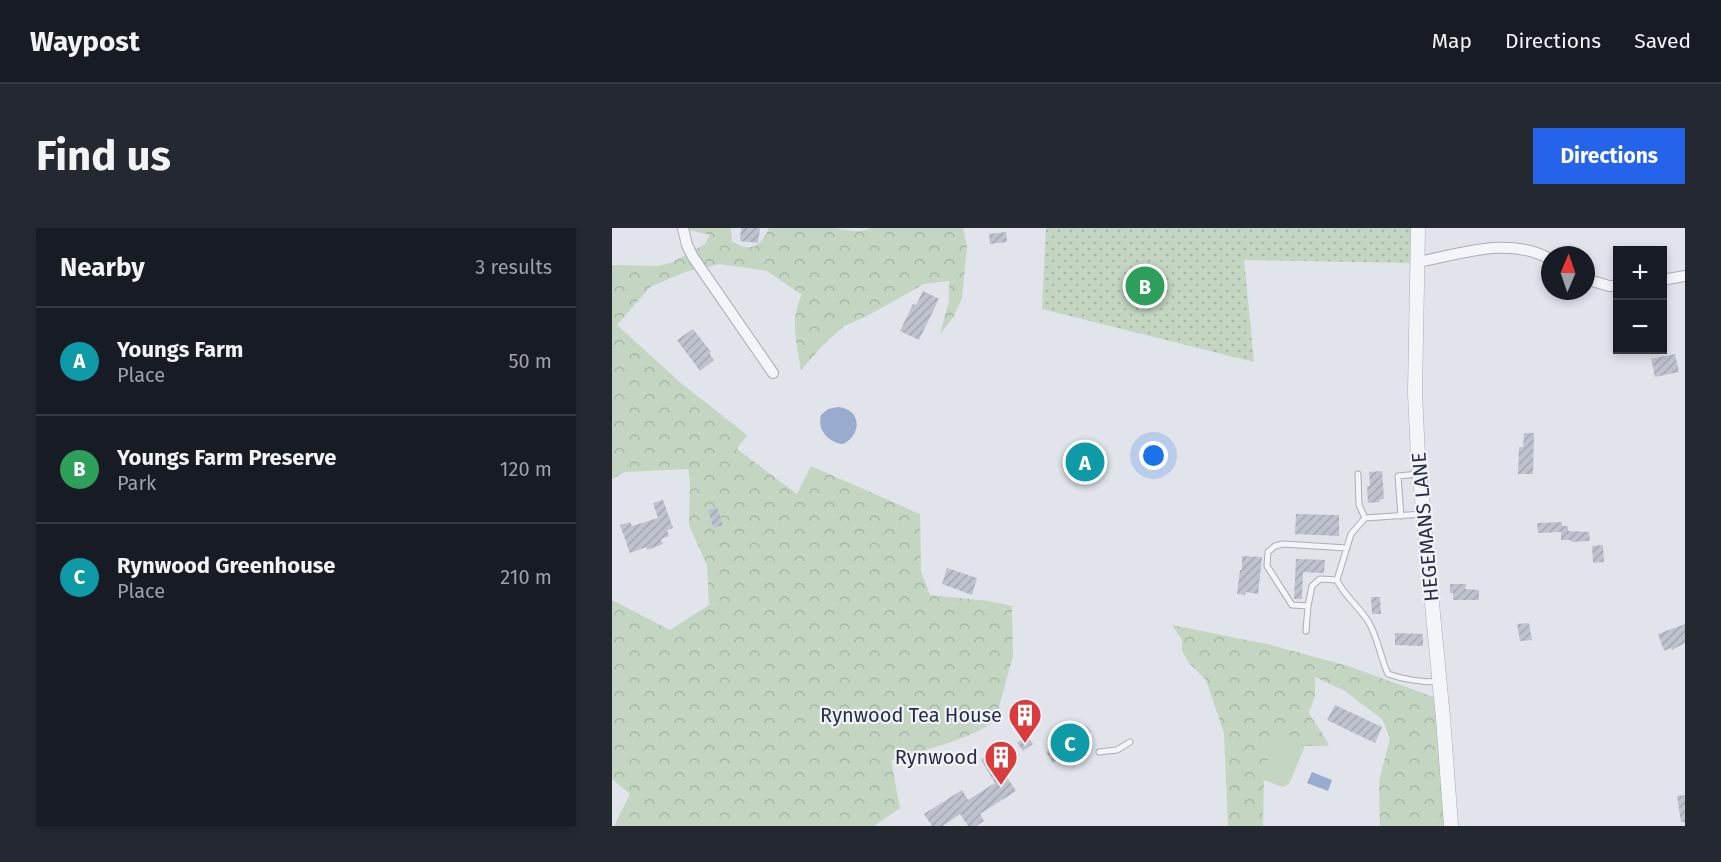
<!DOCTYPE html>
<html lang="en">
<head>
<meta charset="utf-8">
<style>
  :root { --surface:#171b24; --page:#242831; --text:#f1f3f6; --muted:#9ea1a6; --line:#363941; --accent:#2563eb }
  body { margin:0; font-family:"Fira Sans",sans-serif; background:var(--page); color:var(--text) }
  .controls { position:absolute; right:18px; top:18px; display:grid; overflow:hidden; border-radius:0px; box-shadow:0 3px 9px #0003 }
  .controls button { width:54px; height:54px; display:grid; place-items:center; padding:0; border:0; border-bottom:2px solid var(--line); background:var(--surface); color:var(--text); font:30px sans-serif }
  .compass { position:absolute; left:929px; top:18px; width:54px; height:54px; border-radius:50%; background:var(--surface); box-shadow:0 3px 9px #0003; rotate:2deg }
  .you { position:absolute; left:542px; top:228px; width:21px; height:21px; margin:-15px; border:4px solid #fff; border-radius:50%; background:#1a73e8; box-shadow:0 0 0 9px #1a73e833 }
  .badge { display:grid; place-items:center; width:39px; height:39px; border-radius:50%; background:var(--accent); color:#fff; font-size:20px; font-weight:700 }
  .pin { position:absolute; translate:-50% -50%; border:3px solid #fff; box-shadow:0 2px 6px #0006 }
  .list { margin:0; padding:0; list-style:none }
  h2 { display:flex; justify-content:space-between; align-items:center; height:78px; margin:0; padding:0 24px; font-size:26px }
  h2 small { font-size:20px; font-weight:400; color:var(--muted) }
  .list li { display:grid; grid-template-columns:39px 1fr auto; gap:18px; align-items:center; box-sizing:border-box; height:108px; padding:0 24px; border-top:2px solid var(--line) }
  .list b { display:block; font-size:22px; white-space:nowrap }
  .list p { margin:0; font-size:20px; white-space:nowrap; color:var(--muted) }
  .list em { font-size:20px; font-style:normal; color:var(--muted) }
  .map { position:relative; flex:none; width:1073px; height:598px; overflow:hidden; border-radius:0px }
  header { display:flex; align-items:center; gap:36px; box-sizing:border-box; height:84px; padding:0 30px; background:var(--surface); border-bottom:2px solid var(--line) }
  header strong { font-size:28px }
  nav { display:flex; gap:33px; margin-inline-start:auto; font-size:21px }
  .intro { display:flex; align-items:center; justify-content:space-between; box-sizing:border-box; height:144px; padding:0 36px }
  h1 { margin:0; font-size:42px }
  .button { padding:15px 27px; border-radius:0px; background:var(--accent); color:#fff; font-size:21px; font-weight:700 }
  main { display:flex; gap:36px; padding:0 36px }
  aside { flex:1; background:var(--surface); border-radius:0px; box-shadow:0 3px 9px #0003 }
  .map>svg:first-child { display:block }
  .green { fill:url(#green-dots) }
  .forest { fill:url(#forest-crowns) }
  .pitch { fill:#c4d6c2 }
  .water { fill:#99abce }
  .building { fill:url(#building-hatch) }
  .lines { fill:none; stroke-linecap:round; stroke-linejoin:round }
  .service-casing { stroke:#aaadb9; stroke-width:7 }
  .minor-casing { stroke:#aaadb9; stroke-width:12 }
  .tertiary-casing { stroke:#aaadb9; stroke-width:15 }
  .service { stroke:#f4f5f9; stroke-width:5 }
  .minor { stroke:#f4f5f9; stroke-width:10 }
  .tertiary { stroke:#f4f5f9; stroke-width:14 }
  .labels { text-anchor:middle; stroke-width:4.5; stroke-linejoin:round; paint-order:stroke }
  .street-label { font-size:20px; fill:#282e44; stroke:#f1f3f8 }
  .poi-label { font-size:20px; fill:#282e44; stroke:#f1f3f8; text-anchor:end }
</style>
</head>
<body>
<header>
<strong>Waypost</strong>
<nav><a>Map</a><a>Directions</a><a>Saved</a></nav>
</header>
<div class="intro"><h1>Find us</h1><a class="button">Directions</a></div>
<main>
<aside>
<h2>Nearby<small>3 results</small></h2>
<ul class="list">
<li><span class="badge" style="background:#0f9aa8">A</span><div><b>Youngs Farm</b><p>Place</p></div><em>50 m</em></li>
<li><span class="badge" style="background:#2e9e5b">B</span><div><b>Youngs Farm Preserve</b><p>Park</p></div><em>120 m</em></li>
<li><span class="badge" style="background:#0f9aa8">C</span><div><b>Rynwood Greenhouse</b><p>Place</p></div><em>210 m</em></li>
</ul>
</aside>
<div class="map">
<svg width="1073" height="598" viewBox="0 0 1073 598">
  <defs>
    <pattern id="green-dots" width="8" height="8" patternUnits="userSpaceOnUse" patternTransform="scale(1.5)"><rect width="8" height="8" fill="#c4d6c2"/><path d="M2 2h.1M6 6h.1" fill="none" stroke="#a8b8a8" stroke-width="1.8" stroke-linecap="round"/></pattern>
    <pattern id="forest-crowns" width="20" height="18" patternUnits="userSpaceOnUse" patternTransform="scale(1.5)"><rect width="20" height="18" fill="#c4d6c2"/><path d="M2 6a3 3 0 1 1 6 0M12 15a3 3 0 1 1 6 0" fill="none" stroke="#a8b8a8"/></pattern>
    <pattern id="building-hatch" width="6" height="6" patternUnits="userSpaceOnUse" patternTransform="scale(1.5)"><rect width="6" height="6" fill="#bec2ce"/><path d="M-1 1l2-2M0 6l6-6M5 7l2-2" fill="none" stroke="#a3a7b2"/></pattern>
  </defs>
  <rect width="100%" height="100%" fill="#e1e4eb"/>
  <!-- green -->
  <path class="green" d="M 434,0 L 802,0 L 802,35 L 632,32 L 642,134 L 430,81 Z"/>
  <!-- forest -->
  <path class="forest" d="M 68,0 L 119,0 L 120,13 C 139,26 149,18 157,0 C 178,0 200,0 221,0 C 233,1 248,6 259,0 L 351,0 L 355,19 L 350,70 L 342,88 L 328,106 L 337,73 L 337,53 L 312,56 L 257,87 L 232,98 L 213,115 L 189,142 C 185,117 177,91 190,67 L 155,43 L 108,36 L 73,44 L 38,59 L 5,97 L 70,156 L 135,207 L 125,221 L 185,266 L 199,238 L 308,286 L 309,343 L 318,367 L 376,373 L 400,378 L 401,428 L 383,493 C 354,513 312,522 279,532 L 288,580 L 262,598 L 2,598 L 18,566 L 0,551 L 0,372 L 58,402 L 97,377 L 95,337 L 77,297 L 78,253 L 76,241 L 13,244 L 0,251 L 0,37 L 45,38 L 59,35 L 93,16 L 98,7 Z
    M 560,397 L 659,417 L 736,438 L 824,470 L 834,598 L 768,598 L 767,553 L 778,510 L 770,491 L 733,463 L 703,449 L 703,468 L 697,485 C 703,497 713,506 717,518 L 693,518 L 689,512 L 650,546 L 652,552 L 651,598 L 616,598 L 612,505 L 594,452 L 577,435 L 570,423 L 570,412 Z"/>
  <!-- pitch -->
  <path class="pitch" d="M 671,505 L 689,512 L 693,518 L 677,556 L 671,559 L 652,552 L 650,547 L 665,507 Z"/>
  <!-- water -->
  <path class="water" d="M 226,179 C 250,181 250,207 231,216 C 216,214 205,202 209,187 L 216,181 Z
    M 700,544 L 720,552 L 716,563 L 695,555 Z"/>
  <!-- building -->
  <path class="building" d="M 129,0 L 148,0 L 146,15 L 128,13 Z
    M 394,4 L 395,14 L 378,16 L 377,6 Z
    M 311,63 L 327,71 L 307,112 L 288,103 L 301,76 L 304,77 Z
    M 81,101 L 99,124 L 97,125 L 102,132 L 88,143 L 65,112 Z
    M 1063,126 L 1067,144 L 1043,149 L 1039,131 Z
    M 912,205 L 922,205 L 921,246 L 906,246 L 907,219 L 911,219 Z
    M 770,243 L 772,271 L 767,272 L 768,274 L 756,275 L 755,258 L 758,258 L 757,244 Z
    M 51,272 L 61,300 L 55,302 L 57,308 L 49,311 L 51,316 L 35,322 L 34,319 L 18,325 L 8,297 L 18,294 L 20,298 L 46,290 L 41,275 Z
    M 105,279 L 111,297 L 101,300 L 96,282 Z
    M 684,286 L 727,287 L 727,308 L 683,306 Z
    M 950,294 L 950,298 L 956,298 L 956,303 L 977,304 L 978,313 L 959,314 L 959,312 L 949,312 L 949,304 L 926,305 L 925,295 Z
    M 991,317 L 992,334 L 981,335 L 980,318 Z
    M 630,328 L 650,329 L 646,366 L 634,364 L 633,367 L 625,366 L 628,342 L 630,342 Z
    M 684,331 L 713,332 L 712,345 L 691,344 L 690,371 L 682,371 Z
    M 335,340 L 365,350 L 360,367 L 330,356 Z
    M 838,356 L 854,356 L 853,361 L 867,362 L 867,372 L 841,372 L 841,365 L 838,365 Z
    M 759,369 L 768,369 L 769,386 L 760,386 Z
    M 917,395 L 920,412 L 908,413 L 905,396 Z
    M 1073,396 L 1073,415 L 1060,422 L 1059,420 L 1052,423 L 1046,406 Z
    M 783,405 L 811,406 L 811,418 L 783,417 Z
    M 723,477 L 770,499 L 763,515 L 715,492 Z
    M 475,498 L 479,504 L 466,512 L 469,517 L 441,535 L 434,524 Z
    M 415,508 L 421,516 L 411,523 L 405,515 Z
    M 384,522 L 389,531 L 385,534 L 404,563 L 368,586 L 372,593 L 364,598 L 356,598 L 348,586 L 331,598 L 320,598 L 312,586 L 350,562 L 356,572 L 383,555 L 369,532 Z
    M 1073,567 L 1073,594 L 1069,594 L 1065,568 Z"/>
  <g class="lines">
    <defs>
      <path id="service" d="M 746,246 L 747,277 L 753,290
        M 811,286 L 753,290 L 739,306 L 725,352 C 730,365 748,380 756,393 C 766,409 768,429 776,446 C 793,452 808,454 826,454
        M 789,288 L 786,248 L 807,246
        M 725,352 L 708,351 L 700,358 L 696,378 L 680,377 L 655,338 L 656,324 L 663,318 L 671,316 L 735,320
        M 694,403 L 696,378
        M 487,524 L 505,522 L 518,514"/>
      <path id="minor" d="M 71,0 L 75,17 L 81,29 L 161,145
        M 806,34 C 849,26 897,8 938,31
        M 974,51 L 997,58 L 1005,58
        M 1050,52 L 1073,48"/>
      <path id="tertiary" d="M 806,0 L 803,165 L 806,229 L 831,490 L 839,598"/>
    </defs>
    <!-- service casing -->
    <use href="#service" class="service-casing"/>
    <!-- minor casing -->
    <use href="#minor" class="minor-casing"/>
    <!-- tertiary casing -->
    <use href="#tertiary" class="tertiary-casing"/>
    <!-- service -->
    <use href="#service" class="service"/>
    <!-- minor -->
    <use href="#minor" class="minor"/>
    <!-- tertiary -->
    <use href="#tertiary" class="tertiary"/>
  </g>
  <!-- icons -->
  <defs>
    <symbol id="building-pin" viewBox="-11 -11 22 30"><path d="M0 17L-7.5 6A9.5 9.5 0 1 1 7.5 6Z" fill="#da3c3d" stroke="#f1f3f8"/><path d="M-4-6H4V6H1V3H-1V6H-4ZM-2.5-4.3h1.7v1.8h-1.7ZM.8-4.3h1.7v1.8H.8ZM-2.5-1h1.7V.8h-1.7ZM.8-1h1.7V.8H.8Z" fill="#fff"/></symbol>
  </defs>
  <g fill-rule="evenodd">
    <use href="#building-pin" x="394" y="468" width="38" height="52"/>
    <use href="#building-pin" x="370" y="510" width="38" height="52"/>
  </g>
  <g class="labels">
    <!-- street labels -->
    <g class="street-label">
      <text transform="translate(813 299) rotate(-95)" y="7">HEGEMANS LANE</text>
    </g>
    <!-- poi labels -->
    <g class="poi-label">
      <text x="390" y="494">Rynwood Tea House</text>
      <text x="366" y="536">Rynwood</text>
    </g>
  </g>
</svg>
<div class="controls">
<button>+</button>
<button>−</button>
</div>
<svg class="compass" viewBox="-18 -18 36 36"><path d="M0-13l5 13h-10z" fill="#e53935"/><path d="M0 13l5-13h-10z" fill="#9ea1a6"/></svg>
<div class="you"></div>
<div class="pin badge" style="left:473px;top:234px;background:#0f9aa8">A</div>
<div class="pin badge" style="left:533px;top:58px;background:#2e9e5b">B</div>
<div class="pin badge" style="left:458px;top:515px;background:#0f9aa8">C</div>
</div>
</main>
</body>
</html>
